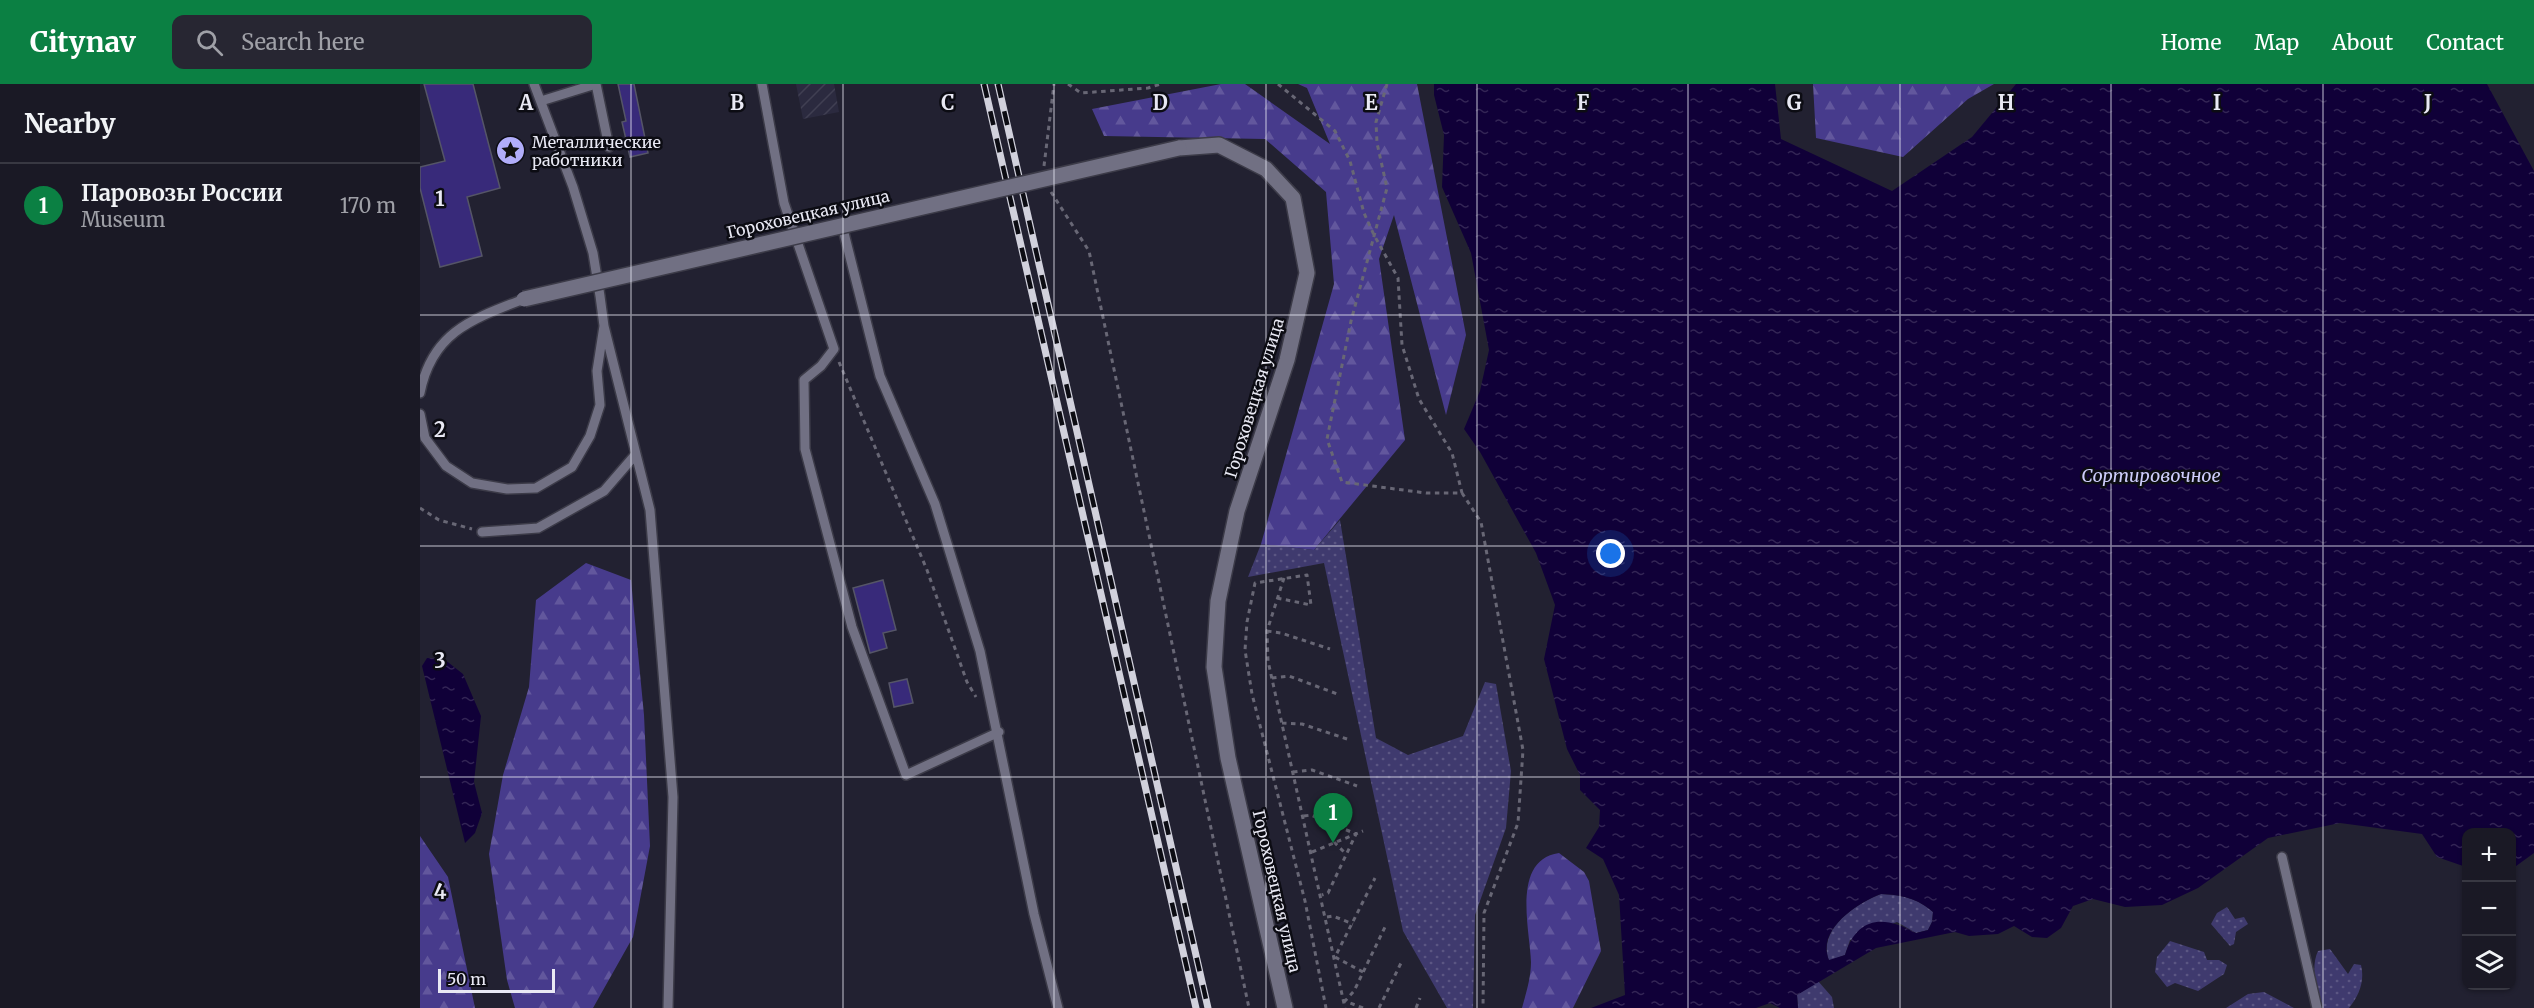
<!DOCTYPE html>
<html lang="en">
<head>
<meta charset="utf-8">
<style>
  :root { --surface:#1a1925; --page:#272632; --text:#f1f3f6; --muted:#9fa0a7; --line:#383842; --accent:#0b8043 }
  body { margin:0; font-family:Merriweather,serif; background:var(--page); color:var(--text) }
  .controls { position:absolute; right:18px; bottom:18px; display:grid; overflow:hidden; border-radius:12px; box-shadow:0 2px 4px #0004 }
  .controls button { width:54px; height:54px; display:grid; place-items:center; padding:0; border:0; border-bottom:2px solid var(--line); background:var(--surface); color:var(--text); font:30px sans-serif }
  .scale { position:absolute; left:18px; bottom:15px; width:117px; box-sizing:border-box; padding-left:6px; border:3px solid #e9e9f4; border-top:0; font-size:16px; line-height:21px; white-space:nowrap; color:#e9e9f4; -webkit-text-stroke:4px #0c0c13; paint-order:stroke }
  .you { position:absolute; left:1191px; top:470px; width:21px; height:21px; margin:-15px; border:4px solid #fff; border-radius:50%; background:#1a73e8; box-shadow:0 0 0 9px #1a73e833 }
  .badge { display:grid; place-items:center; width:39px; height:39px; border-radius:50%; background:var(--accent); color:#fff; font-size:20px; font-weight:700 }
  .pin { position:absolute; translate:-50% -50px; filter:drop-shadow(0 2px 3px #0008) }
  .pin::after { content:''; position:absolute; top:32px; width:21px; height:18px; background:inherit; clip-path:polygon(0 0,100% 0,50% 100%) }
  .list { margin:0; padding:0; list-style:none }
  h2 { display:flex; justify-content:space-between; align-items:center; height:78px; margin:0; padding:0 24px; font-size:26px }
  h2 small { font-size:20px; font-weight:400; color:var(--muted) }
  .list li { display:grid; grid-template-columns:39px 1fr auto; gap:18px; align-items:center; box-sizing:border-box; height:84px; padding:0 24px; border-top:2px solid var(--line) }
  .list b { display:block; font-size:22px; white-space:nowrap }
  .list p { margin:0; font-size:20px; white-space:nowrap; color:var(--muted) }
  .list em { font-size:20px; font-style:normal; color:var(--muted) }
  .icon { flex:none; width:33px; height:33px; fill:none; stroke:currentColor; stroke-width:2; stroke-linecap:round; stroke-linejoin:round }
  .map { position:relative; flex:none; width:2114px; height:924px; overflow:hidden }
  header { display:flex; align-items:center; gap:36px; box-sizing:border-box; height:84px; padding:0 30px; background:var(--accent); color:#fff }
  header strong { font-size:28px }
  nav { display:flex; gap:33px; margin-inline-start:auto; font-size:21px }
  .search { width:420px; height:54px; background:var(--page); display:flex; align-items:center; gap:15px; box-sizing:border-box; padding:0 21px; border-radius:12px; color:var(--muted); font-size:22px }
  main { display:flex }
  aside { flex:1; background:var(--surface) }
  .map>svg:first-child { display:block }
  .industrial { fill:url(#industrial-furrows) }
  .grass { fill:url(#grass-dots) }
  .forest { fill:url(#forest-firs) }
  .water { fill:url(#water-ripples); fill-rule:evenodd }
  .building { fill:#382a7a; stroke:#555567; stroke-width:1.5 }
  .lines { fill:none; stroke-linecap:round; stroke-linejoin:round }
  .lane-casing { stroke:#3c3b48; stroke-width:12 }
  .street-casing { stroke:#3c3b48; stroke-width:18 }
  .path { stroke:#686775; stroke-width:3; stroke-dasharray:4.5 4.5; stroke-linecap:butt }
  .lane { stroke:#717083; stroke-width:9 }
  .street { stroke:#717083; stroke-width:15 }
  .rail-casing { stroke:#d1d1dc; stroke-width:7 }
  .rail { stroke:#0c0c13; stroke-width:4.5; stroke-dasharray:14; stroke-linecap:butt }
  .street-bridge-casing { stroke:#3c3b48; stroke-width:18; stroke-linecap:butt }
  .street-bridge { stroke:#717083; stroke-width:15 }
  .grid { fill:none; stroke:#e9e9f4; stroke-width:1.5; stroke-opacity:0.55 }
  .labels { text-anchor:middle; stroke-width:5; stroke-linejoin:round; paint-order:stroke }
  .poi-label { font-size:16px; fill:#e9e9f4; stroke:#0c0c13; text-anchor:start }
  .street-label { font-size:16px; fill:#e9e9f4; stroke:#0c0c13 }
  .water-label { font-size:18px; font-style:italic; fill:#cdccfa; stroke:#0c0c13 }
  .grid-label { font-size:20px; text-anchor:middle; font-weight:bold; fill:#e9e9f4; stroke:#0c0c13; stroke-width:5; stroke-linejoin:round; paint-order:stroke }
</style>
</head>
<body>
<header>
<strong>Citynav</strong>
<div class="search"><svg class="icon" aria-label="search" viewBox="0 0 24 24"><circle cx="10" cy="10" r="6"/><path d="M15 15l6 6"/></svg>Search here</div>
<nav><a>Home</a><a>Map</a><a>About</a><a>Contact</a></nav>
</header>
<main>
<aside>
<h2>Nearby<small></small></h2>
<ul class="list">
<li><span class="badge">1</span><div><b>Паровозы России</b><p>Museum</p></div><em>170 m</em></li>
</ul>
</aside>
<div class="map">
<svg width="2114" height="924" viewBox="0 0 2114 924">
  <defs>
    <pattern id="industrial-furrows" width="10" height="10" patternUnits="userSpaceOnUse" patternTransform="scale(1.5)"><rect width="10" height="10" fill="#2b2a3f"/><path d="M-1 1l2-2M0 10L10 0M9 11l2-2" fill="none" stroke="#403f52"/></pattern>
    <pattern id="grass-dots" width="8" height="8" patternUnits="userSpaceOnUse" patternTransform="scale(1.5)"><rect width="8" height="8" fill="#3f3a6e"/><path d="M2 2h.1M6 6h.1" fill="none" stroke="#5b5683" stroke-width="1.8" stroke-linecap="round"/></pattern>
    <pattern id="forest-firs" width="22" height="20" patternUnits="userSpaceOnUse" patternTransform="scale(1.5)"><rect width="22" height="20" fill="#473b8c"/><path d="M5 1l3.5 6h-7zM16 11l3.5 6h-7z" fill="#62579d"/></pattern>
    <pattern id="water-ripples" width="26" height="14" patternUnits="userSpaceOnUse" patternTransform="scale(1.5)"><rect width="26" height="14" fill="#100038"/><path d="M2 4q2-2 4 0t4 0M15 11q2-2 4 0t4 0" fill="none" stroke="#332555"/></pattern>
  </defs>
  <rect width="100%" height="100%" fill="#222131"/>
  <!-- industrial -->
  <path class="industrial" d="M 376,0 L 414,0 L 419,28 L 383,35 Z"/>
  <!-- grass -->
  <path class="grass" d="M 920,436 L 956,654 L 988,671 L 1043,652 L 1065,598 L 1076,600 L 1091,687 L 1086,744 L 1055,831 L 1053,924 L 1027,924 L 983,847 L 904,479 L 828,493 L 841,460 L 894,466 Z
    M 1461,810 C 1482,811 1497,814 1513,828 L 1512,838 L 1508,846 L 1496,849 L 1477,838 L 1430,856 L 1425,871 L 1409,877 C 1397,845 1437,819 1461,810 Z
    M 1807,823 L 1815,835 L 1824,833 L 1828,840 L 1816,848 L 1814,860 L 1810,862 L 1791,840 L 1797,829 Z
    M 1750,857 L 1784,868 L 1787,876 L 1799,876 L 1807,881 L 1804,890 L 1778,907 L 1755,899 L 1747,903 L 1735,888 L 1737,873 Z
    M 1910,865 L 1928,890 L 1934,880 L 1941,881 C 1945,897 1939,912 1929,924 L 1902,924 C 1897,907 1890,884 1898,867 Z
    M 1398,897 L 1412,913 L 1414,924 L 1378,924 L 1377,911 Z
    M 1844,908 L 1874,924 L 1806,924 L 1828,910 Z"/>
  <!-- forest -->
  <path class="forest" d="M 801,0 L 825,0 L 910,60 L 887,4 L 878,0 L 997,0 L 1046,251 L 1026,331 L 974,131 L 959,175 L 985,356 L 894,466 L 841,460 L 914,200 L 906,108 L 845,55 L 684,52 L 672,25 Z
    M 1393,0 L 1574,0 L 1548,15 L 1483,73 L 1396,54 Z
    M 166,479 L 211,496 L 224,631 L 230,762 L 213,853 L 173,924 L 95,924 L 87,896 L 69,770 L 83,691 L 109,603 L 116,516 Z
    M 0,752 L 28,793 L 55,924 L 0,924 Z
    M 1139,769 L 1164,788 L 1169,797 L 1181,867 L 1153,924 L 1102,924 C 1106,909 1111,894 1111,878 C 1110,846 1091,776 1139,769 Z"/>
  <!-- water -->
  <path class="water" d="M 1014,0 L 1355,0 L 1361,55 L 1472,107 L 1552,53 L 1596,0 L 2067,0 L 2114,87 L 2114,769 L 2092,785 L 2092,748 L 2046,748 L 2046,783 L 2017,773 L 2002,750 L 1920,739 L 1848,754 L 1778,804 L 1742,821 L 1705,823 L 1673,815 L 1653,822 L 1641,844 L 1627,854 L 1612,853 L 1594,842 L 1578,850 L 1549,852 L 1535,848 L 1456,864 L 1377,911 L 1378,924 L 1360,924 L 1350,919 L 1336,924 L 1171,924 L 1205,911 L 1199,811 L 1183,775 L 1166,764 L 1179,743 L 1180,726 L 1160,706 L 1160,691 L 1147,665 L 1124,575 L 1135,521 L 1116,469 L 1060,368 L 1044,345 L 1060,307 L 1069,266 L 1051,169 L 1022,103 L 1024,51 L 1014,11 ZM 1461,810 C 1482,811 1497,814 1513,828 L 1512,838 L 1508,846 L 1496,849 C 1464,831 1437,832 1425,871 L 1409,876 C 1396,846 1437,819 1461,810 Z
    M 7,574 L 24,575 L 43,590 L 61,632 L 54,698 L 62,729 L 55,749 L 45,759 L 2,582 Z"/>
  <!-- building -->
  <path class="building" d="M 4,0 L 53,0 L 80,104 L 47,113 L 62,172 L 20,183 L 0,104 L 0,83 L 25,77 Z
    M 198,0 L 214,0 L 228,69 L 210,73 L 202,38 L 206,37 Z
    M 463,496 L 476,546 L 463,549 L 467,564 L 450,569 L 433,504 Z
    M 487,595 L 493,619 L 474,623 L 469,599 Z"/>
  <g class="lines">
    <defs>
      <path id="lane" d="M 342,0 L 364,119 L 414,265 L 401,282 L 384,296 L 385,365 L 432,543 L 486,691 L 579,648
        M 121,17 L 176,0 L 189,63
        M 422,141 L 460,292 L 515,420 L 560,567 L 614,830 L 638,924
        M 184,242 L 230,426 L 253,713 L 248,924
        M 0,309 C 12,248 52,235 104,215
        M 0,330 L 5,354 L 26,382 L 52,399 L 87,405 L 116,404 L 152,383 L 170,352 L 180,321 L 177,287 L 184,242 L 180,212 L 173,169 L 153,103 L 114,0
        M 62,448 L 118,444 L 184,407 L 216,370
        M 1862,773 L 1897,924"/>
      <path id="street" d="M 759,64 L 799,61 L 846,85 L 873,114 L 887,189 L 867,276 L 817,427 L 798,517 L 794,583 L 808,674 L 865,924"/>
    </defs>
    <!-- lane casing -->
    <use href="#lane" class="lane-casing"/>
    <!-- street casing -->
    <use href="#street" class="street-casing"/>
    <!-- path -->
    <path class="path" d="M 648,0 L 661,9 L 728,4 L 741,0
      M 858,0 L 915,47 L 930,77 L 944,129 L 954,151 L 978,194 L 982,261 L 999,315 L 1032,369 L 1042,409
      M 967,0 L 956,38 L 957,59 L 967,104 L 931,237 L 907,355 L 922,398 L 1006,409 L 1042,409 L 1061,438 L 1103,666 L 1098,739 L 1064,829 L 1063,924
      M 624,82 L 634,0
      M 631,108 L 669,167 L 829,924
      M 419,278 L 507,486 L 547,598 L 556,613
      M 0,424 L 19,436 L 52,445
      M 864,494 L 847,547 L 848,577 L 925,924
      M 857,514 L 891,521 L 887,491 L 835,499 L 827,538 L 825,566 L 832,610 L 885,817 L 906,924
      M 847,547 L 861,549 L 910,565
      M 852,594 L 869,592 L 920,611
      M 862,639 L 882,640 L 930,656
      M 873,688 L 892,686 L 937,702
      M 884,732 L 891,731 L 936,750 L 908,809 L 902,811
      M 911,740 L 915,759 L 926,770
      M 892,768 L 943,747
      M 907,833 L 913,832 L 933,840
      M 943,888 L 915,873 L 955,794
      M 943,924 L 925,917 L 934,907 L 966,841
      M 959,924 L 981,879
      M 996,924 L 1000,914"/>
    <!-- lane -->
    <use href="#lane" class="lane"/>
    <!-- street -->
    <use href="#street" class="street"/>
    <defs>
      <path id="rail" d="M 564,0 L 776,924
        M 578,0 L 788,924"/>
    </defs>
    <!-- rail casing -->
    <use href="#rail" class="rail-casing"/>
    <!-- rail -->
    <use href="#rail" class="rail"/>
    <defs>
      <path id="street-bridge" d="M 104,215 L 759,64"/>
    </defs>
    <!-- street-bridge casing -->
    <use href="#street-bridge" class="street-bridge-casing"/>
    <!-- street-bridge -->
    <use href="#street-bridge" class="street-bridge"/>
  </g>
  <!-- grid -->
  <path class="grid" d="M 211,0 L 211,924M 423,0 L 423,924M 634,0 L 634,924M 846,0 L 846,924M 1057,0 L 1057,924M 1268,0 L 1268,924M 1480,0 L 1480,924M 1691,0 L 1691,924M 1903,0 L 1903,924M 0,231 L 2114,231M 0,462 L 2114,462M 0,693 L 2114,693"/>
  <!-- icons -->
  <defs>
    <symbol id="sight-disc" viewBox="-11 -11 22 22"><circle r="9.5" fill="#b1adfa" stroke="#0c0c13"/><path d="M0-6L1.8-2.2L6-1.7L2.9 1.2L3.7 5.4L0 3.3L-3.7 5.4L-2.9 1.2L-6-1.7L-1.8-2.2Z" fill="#111"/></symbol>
  </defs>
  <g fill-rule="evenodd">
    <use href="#sight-disc" x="74" y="50" width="33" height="33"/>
  </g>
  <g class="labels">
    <!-- poi labels -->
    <g class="poi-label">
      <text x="112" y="64">Металлические<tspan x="112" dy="18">работники</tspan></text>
    </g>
    <!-- street labels -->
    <g class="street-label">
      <text transform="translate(388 130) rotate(-13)" y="6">Гороховецкая улица</text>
      <text transform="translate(834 314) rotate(-73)" y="6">Гороховецкая улица</text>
      <text transform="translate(857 807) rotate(77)" y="6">Гороховецкая улица</text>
    </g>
    <!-- water labels -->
    <g class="water-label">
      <text x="1731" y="398">Сортировочное</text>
    </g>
  </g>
  <g class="grid-label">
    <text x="106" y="26">A</text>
    <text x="317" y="26">B</text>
    <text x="528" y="26">C</text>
    <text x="740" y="26">D</text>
    <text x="951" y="26">E</text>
    <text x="1163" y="26">F</text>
    <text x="1374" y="26">G</text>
    <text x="1586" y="26">H</text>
    <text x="1797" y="26">I</text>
    <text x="2008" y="26">J</text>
    <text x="20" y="122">1</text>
    <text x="20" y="353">2</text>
    <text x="20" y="584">3</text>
    <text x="20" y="815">4</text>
  </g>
</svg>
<div class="controls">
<button>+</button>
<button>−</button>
<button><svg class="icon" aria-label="layers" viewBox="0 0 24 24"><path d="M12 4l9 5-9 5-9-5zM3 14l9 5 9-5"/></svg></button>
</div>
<div class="scale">50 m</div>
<div class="you"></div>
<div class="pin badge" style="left:913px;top:759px">1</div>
</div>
</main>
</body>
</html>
